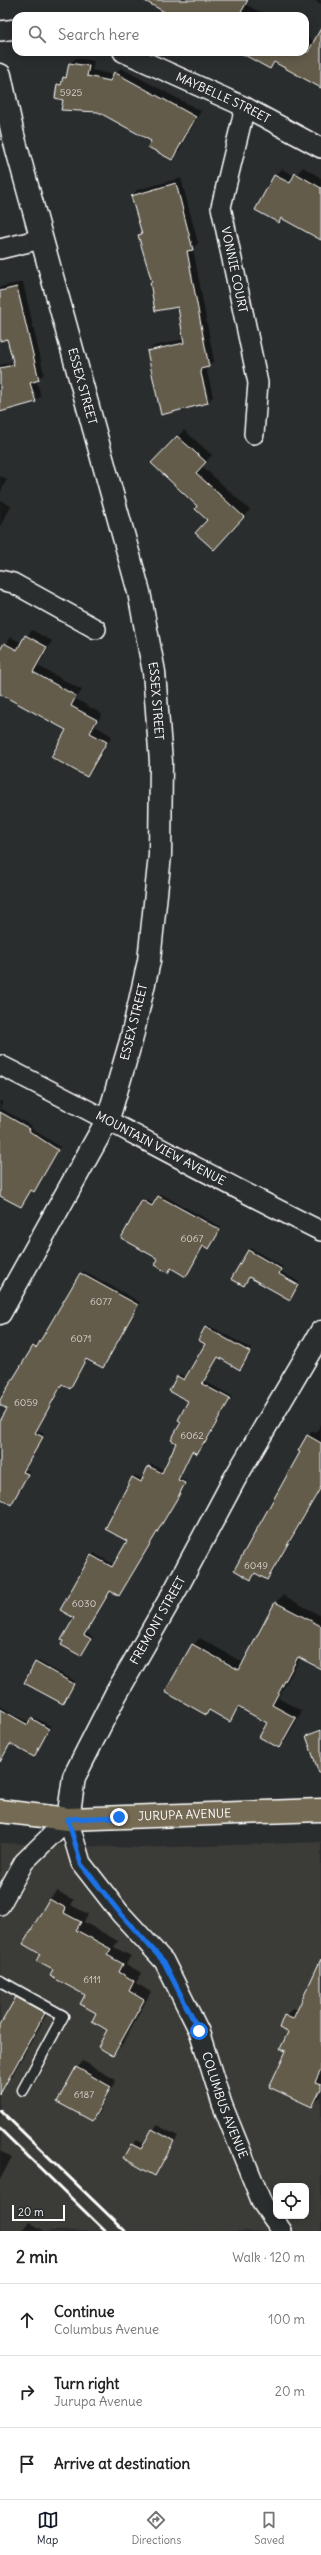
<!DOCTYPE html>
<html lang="en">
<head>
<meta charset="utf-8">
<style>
  :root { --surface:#fff; --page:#f2f2f2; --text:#222; --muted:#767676; --line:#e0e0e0; --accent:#111827 }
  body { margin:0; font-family:Delius,sans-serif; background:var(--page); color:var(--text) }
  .controls { position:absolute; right:12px; bottom:12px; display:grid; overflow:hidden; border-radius:8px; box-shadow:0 2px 10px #0003 }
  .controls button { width:36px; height:36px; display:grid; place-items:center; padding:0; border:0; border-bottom:1px solid var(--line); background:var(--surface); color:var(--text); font:20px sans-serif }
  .scale { position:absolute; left:12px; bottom:10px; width:53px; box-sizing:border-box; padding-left:4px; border:2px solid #fff; border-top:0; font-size:11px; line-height:14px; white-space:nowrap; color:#fff; -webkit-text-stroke:3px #2a2d2e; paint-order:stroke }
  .stop { position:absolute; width:12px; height:12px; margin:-9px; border:3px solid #1a73e8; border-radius:50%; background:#fff }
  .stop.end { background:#1a73e8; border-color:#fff; box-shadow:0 1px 4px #0008 }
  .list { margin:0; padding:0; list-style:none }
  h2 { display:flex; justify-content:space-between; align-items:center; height:52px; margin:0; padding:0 16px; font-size:17px }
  h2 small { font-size:13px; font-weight:400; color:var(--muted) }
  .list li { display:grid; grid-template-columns:26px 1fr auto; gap:12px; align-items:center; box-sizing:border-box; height:72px; padding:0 16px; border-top:1px solid var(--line) }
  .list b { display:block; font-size:15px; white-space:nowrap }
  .list p { margin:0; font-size:13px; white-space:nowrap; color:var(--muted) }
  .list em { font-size:13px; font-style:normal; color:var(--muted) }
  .icon { flex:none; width:22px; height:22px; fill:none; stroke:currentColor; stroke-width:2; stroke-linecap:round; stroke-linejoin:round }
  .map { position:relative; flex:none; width:321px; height:2231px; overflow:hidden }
  .search { position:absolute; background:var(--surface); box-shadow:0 2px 10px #0003; left:12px; right:12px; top:12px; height:44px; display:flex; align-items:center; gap:10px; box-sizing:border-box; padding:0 14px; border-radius:12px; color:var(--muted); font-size:15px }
  .sheet { height:268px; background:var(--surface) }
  nav { display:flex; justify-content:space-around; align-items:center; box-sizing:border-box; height:56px; border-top:1px solid var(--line); background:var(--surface); font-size:11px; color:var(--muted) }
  nav a { display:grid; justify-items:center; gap:2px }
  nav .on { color:var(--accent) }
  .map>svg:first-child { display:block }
  .built { fill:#3b3b37; fill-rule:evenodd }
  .shadow { fill:#0007; fill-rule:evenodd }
  .building { fill:#635b4b; stroke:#fff }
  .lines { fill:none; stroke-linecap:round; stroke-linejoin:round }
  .service-casing { stroke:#fff; stroke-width:13 }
  .minor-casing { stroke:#fff; stroke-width:22 }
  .tertiary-casing { stroke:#fff; stroke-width:25 }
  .primary-casing { stroke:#fff; stroke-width:25 }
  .service { stroke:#2a2d2e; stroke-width:10 }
  .minor { stroke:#2a2d2e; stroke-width:19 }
  .tertiary { stroke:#2a2d2e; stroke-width:22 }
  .primary { stroke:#746b52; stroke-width:22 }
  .rail { stroke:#fff; stroke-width:3 }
  .route { stroke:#1a73e8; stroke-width:5 }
  .labels { text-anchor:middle; stroke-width:3.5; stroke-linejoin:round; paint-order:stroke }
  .number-label { font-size:10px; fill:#d8d6d2 }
  .street-label { font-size:12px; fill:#fff; stroke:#2a2d2e }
</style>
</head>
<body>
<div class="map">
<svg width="321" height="2231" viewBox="0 0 321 2231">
  <rect width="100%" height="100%" fill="#2a2d2e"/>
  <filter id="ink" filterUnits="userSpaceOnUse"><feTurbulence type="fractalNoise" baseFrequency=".025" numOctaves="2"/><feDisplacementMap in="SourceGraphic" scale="8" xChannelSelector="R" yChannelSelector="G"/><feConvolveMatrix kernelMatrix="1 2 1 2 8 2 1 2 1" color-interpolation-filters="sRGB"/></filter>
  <g filter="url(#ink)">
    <!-- built -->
    <path class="built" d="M 321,1842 L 321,2231 L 0,2231 L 0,1843 L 141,1848 ZM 276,2186 L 306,2186 L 306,2216 L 276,2216 Z"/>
    <!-- shadow -->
    <path class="shadow" d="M 154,0 L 250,0 L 247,5 L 267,16 L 174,16 Z
      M 313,0 L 321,0 L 321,4 Z
      M 321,34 L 321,87 L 276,62 L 270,68 L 241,52 L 305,52 L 305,36 L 315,42 Z
      M 76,58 L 94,61 L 92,70 L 114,75 L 121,68 L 201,111 L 178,153 L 172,159 L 152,141 L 99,111 L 64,99 L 58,85 L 68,73 L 70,63 Z
      M 303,167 L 321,178 L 321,237 L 283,217 L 278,222 L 256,209 L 275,175 L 282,169 L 295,176 Z
      M 181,178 L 198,243 L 193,248 L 214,361 L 206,367 L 213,396 L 208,402 L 161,414 L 149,351 L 154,346 L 184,339 L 179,306 L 151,283 L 153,281 L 140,235 L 142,232 L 132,196 L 137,190 ZM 197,364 L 199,364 L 209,399 L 206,399 Z
      M 23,282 L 44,374 L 36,380 L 41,396 L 35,401 L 0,411 L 0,365 L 14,361 L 8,338 L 0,340 L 0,287 Z
      M 184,430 L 212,455 L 202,466 L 250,510 L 220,542 L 199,506 L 152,463 Z
      M 0,476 L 7,479 L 0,493 Z
      M 0,500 L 11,506 L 0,527 Z
      M 32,630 L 52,641 L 38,666 L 82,690 L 76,699 L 102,714 L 95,726 L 112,736 L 93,770 L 87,776 L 68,730 L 0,693 L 0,653 L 11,637 L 22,643 Z
      M 0,1101 L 3,1102 L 0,1108 Z
      M 0,1108 L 32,1126 L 31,1128 L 60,1147 L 37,1188 L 34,1190 L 32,1189 L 21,1206 L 0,1188 Z
      M 161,1194 L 221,1227 L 211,1245 L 204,1245 L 186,1276 L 171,1268 L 168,1271 L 160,1258 L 143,1201 L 145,1199 L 154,1204 Z
      M 251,1248 L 283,1267 L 280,1271 L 299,1282 L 292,1296 L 249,1276 L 233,1278 Z
      M 84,1271 L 140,1302 L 105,1365 L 103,1367 L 87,1359 L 72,1385 L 70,1387 L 63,1384 L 37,1430 L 44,1434 L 25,1469 L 29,1471 L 11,1503 L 0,1497 L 0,1423 L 8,1408 L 0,1402 L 34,1347 L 36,1344 L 39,1346 Z
      M 208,1325 L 252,1349 L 240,1369 L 218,1357 L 204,1381 L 232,1396 L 208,1440 L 197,1453 L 193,1451 L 180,1478 L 186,1481 L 180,1493 L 121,1592 L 110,1590 L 85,1632 L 93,1637 L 81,1655 L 75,1617 L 92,1556 L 94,1553 L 115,1565 L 128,1540 L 133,1477 L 135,1475 L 143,1479 L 151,1464 L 164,1470 L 178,1442 L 189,1401 L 178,1377 L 180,1374 L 187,1378 L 207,1343 L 199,1339 Z
      M 321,1424 L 321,1475 L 313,1489 L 319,1492 L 272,1574 L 267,1578 L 257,1572 L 251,1578 L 308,1436 L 312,1431 L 316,1433 Z
      M 283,1595 L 321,1616 L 321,1668 L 301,1657 L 278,1698 L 302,1711 L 286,1740 L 279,1747 L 268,1723 L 240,1708 L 230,1720 L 210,1709 L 206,1713 L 193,1645 L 200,1638 L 244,1663 L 276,1602 Z
      M 38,1661 L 75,1681 L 65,1701 L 36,1663 Z
      M 0,1706 L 30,1723 L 34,1717 L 51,1726 L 36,1754 L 10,1743 L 0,1760 Z
      M 321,1728 L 321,1749 L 307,1736 Z
      M 57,1891 L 74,1900 L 71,1905 L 88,1914 L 84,1922 L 118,1941 L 114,1947 L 131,1956 L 126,1964 L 142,1973 L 136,1983 L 151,1992 L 121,2047 L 113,2055 L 109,2029 L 86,1995 L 55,1970 L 42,1953 L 25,1944 L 49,1899 Z
      M 321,1961 L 321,2096 L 312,2106 L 287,2050 L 290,2032 L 285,2016 L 293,2008 L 298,2010 Z
      M 23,1991 L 51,2007 L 12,2076 L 5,2083 L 0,2080 L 0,2027 L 16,1998 Z
      M 83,2061 L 116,2080 L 98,2114 L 91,2120 L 77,2068 Z
      M 157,2125 L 178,2136 L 155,2175 L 132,2145 L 137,2140 L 145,2144 Z
      M 0,2151 L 12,2157 L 0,2180 Z
      M 29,2222 L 45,2231 L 21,2231 Z"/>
    <!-- building -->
    <path class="building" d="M 143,0 L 248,0 L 239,16 L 172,16 Z
      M 321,28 L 321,88 L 274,62 L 270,69 L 239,52 L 308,52 Z
      M 69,63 L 89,66 L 87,76 L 110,81 L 114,72 L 196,117 L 172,160 L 148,147 L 151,141 L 98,112 L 61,110 L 63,100 L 55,98 L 57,84 L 61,85 L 63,77 L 66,78 Z
      M 295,173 L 321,188 L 321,240 L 281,218 L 279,223 L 255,210 L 274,175 L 290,183 Z
      M 176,183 L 193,250 L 187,251 L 209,367 L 200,369 L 208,403 L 161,415 L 147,351 L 184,343 L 178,307 L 155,311 L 150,282 L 152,282 L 138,235 L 142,234 L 131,196 Z
      M 17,287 L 39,380 L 30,383 L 36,402 L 0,412 L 0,368 L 14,365 L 7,339 L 0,341 L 0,291 Z
      M 177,436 L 206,462 L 196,473 L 244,517 L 214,550 L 195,533 L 207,520 L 195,509 L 197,506 L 151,463 Z
      M 25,635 L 47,647 L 33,672 L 76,696 L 71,706 L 97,720 L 90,733 L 107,742 L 87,777 L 51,757 L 66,730 L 0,694 L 0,650 L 4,643 L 17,650 Z
      M 0,1112 L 30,1129 L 29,1131 L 58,1150 L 34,1192 L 31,1190 L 21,1207 L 0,1196 Z
      M 158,1196 L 220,1230 L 209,1249 L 203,1246 L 186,1277 L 171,1268 L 168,1273 L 155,1265 L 158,1259 L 121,1238 L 142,1200 L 152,1206 Z
      M 248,1250 L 281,1269 L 279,1274 L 298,1285 L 290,1300 L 249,1277 L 244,1286 L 231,1279 Z
      M 80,1273 L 138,1305 L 103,1368 L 86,1359 L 70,1389 L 62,1384 L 35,1433 L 43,1437 L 23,1472 L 28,1474 L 11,1505 L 0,1498 L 0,1421 L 7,1409 L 0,1405 L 0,1400 L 33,1346 L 36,1348 Z
      M 205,1327 L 250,1352 L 240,1370 L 218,1357 L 202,1384 L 230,1399 L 205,1443 L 204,1442 L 197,1454 L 192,1451 L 178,1480 L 185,1483 L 178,1497 L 119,1596 L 110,1591 L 84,1635 L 91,1639 L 81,1656 L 61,1645 L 63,1641 L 61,1640 L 74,1618 L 60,1610 L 91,1555 L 112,1567 L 127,1541 L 105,1529 L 132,1477 L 141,1482 L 148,1466 L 162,1473 L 176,1443 L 171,1440 L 181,1422 L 178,1420 L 188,1401 L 169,1391 L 177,1376 L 184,1380 L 205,1344 L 198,1340 Z
      M 307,1435 L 321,1443 L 321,1487 L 267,1580 L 255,1573 L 251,1580 L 234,1570 L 300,1452 L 298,1451 Z
      M 275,1602 L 321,1626 L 321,1669 L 298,1657 L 272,1705 L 296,1718 L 279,1748 L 259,1737 L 267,1723 L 238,1707 L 230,1722 L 209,1710 L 206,1715 L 165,1692 L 192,1644 L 239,1670 Z
      M 35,1662 L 74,1684 L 63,1704 L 24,1683 Z
      M 0,1709 L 28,1725 L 31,1718 L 49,1729 L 34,1757 L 10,1744 L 0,1762 Z
      M 321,1730 L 321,1773 L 319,1773 L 306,1736 Z
      M 49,1899 L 66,1908 L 64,1913 L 81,1922 L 76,1930 L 111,1949 L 107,1955 L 123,1964 L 119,1972 L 134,1981 L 129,1991 L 144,2000 L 113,2056 L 98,2047 L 107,2030 L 92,2021 L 96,2013 L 80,2004 L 85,1995 L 50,1976 L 53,1970 L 36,1961 L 40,1954 L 23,1944 Z
      M 321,1959 L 321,2070 L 315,2082 L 321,2084 L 321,2089 L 312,2107 L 269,2087 L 286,2051 L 280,2049 L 288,2032 L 279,2028 L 284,2015 L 293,2019 Z
      M 16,1997 L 45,2013 L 0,2094 L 0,2025 Z
      M 76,2067 L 111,2087 L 92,2121 L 57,2102 Z
      M 152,2129 L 174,2141 L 155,2176 L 123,2158 L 131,2144 L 141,2149 Z"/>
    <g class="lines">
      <defs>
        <path id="service" d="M 0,1981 L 63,2016 L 23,2090"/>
        <g id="minor">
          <path d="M 0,31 L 16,29"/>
          <path id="s1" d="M 123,52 L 245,107 L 321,148"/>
          <path id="s2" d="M 245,107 L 221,207 L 258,383 L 254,434"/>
          <path d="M 0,249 L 41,239"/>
          <path d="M 0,580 L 13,583 L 96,629"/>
          <path id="s3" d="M 0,1065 C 108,1119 213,1178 321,1231"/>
          <path id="s4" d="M 0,1905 L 24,1862 L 68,1819 L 81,1863 L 120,1913 L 164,1961 L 199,2031 L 222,2104 L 262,2203 L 282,2231"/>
        </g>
        <g id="tertiary">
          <path id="s5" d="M 0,75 L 13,135 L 139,592 L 154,672 L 161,762 L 160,855 L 149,961 L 131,1041 L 108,1119 L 0,1313"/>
          <path id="s6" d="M 68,1819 L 74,1777 L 116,1694 L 177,1587 L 234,1480 L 321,1332"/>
        </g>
        <g id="primary">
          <path id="s7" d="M 0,1811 L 68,1819 L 321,1810"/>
        </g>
      </defs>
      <!-- service casing -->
      <use href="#service" class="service-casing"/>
      <!-- minor casing -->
      <use href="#minor" class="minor-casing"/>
      <!-- tertiary casing -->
      <use href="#tertiary" class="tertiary-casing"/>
      <!-- primary casing -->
      <use href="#primary" class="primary-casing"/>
      <!-- service -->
      <use href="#service" class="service"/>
      <!-- minor -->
      <use href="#minor" class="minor"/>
      <!-- tertiary -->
      <use href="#tertiary" class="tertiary"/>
      <!-- primary -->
      <use href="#primary" class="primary"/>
      <!-- rail -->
      <path class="rail" d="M 0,2110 L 125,2231
        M 0,2129 L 105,2231"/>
    </g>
  </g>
  <g class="lines" filter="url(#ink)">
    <!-- route -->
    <path class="route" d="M 119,1817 L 68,1819 L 81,1864 L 120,1913 L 164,1962 L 199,2031"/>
  </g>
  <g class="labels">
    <!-- number labels -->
    <g class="number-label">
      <text x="71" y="96">5925</text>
      <text x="192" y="1242">6067</text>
      <text x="101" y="1305">6077</text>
      <text x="81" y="1342">6071</text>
      <text x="26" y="1406">6059</text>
      <text x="192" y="1439">6062</text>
      <text x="256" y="1569">6049</text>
      <text x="84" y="1607">6030</text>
      <text x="92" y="1983">6111</text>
      <text x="84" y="2098">6187</text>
    </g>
    <!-- street labels -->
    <g class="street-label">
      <text dy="4" stroke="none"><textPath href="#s1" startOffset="110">MAYBELLE STREET</textPath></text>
      <text dy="4" stroke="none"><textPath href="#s2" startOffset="167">VONNIE COURT</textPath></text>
      <text dy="4" stroke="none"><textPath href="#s5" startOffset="322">ESSEX STREET</textPath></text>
      <text dy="4" stroke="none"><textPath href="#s5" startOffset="646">ESSEX STREET</textPath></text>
      <text transform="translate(134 1022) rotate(-76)" y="4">ESSEX STREET</text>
      <text dy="4" stroke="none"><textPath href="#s3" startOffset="181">MOUNTAIN VIEW AVENUE</textPath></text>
      <text dy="4" stroke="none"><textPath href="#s6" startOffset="220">FREMONT STREET</textPath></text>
      <text dy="4" stroke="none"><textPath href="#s7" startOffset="185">JURUPA AVENUE</textPath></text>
      <text dy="4" stroke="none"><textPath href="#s4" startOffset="442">COLUMBUS AVENUE</textPath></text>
    </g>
  </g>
</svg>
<div class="controls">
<button><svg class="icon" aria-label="locate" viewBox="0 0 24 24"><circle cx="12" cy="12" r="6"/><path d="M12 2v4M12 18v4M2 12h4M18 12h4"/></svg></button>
</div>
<div class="scale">20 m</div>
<div class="stop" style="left:199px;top:2031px"></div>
<div class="stop end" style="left:119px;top:1817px"></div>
<div class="search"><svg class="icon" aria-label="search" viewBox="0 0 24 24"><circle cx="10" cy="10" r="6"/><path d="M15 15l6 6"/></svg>Search here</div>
</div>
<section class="sheet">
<h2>2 min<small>Walk · 120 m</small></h2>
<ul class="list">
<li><svg class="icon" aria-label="ahead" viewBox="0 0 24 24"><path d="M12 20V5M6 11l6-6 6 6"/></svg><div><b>Continue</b><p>Columbus Avenue</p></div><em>100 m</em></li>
<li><svg class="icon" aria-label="right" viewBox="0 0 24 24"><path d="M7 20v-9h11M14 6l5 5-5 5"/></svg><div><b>Turn right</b><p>Jurupa Avenue</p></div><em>20 m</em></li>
<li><svg class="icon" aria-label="arrive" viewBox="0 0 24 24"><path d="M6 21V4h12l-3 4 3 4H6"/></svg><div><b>Arrive at destination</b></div></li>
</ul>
</section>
<nav>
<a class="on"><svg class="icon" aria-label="map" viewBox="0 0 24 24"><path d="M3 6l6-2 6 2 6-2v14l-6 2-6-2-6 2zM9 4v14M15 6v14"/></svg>Map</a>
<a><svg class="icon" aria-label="directions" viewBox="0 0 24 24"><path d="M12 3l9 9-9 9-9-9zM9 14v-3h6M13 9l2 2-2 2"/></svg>Directions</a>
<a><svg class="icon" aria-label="saved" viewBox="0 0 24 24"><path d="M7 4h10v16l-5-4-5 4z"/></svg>Saved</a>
</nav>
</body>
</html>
